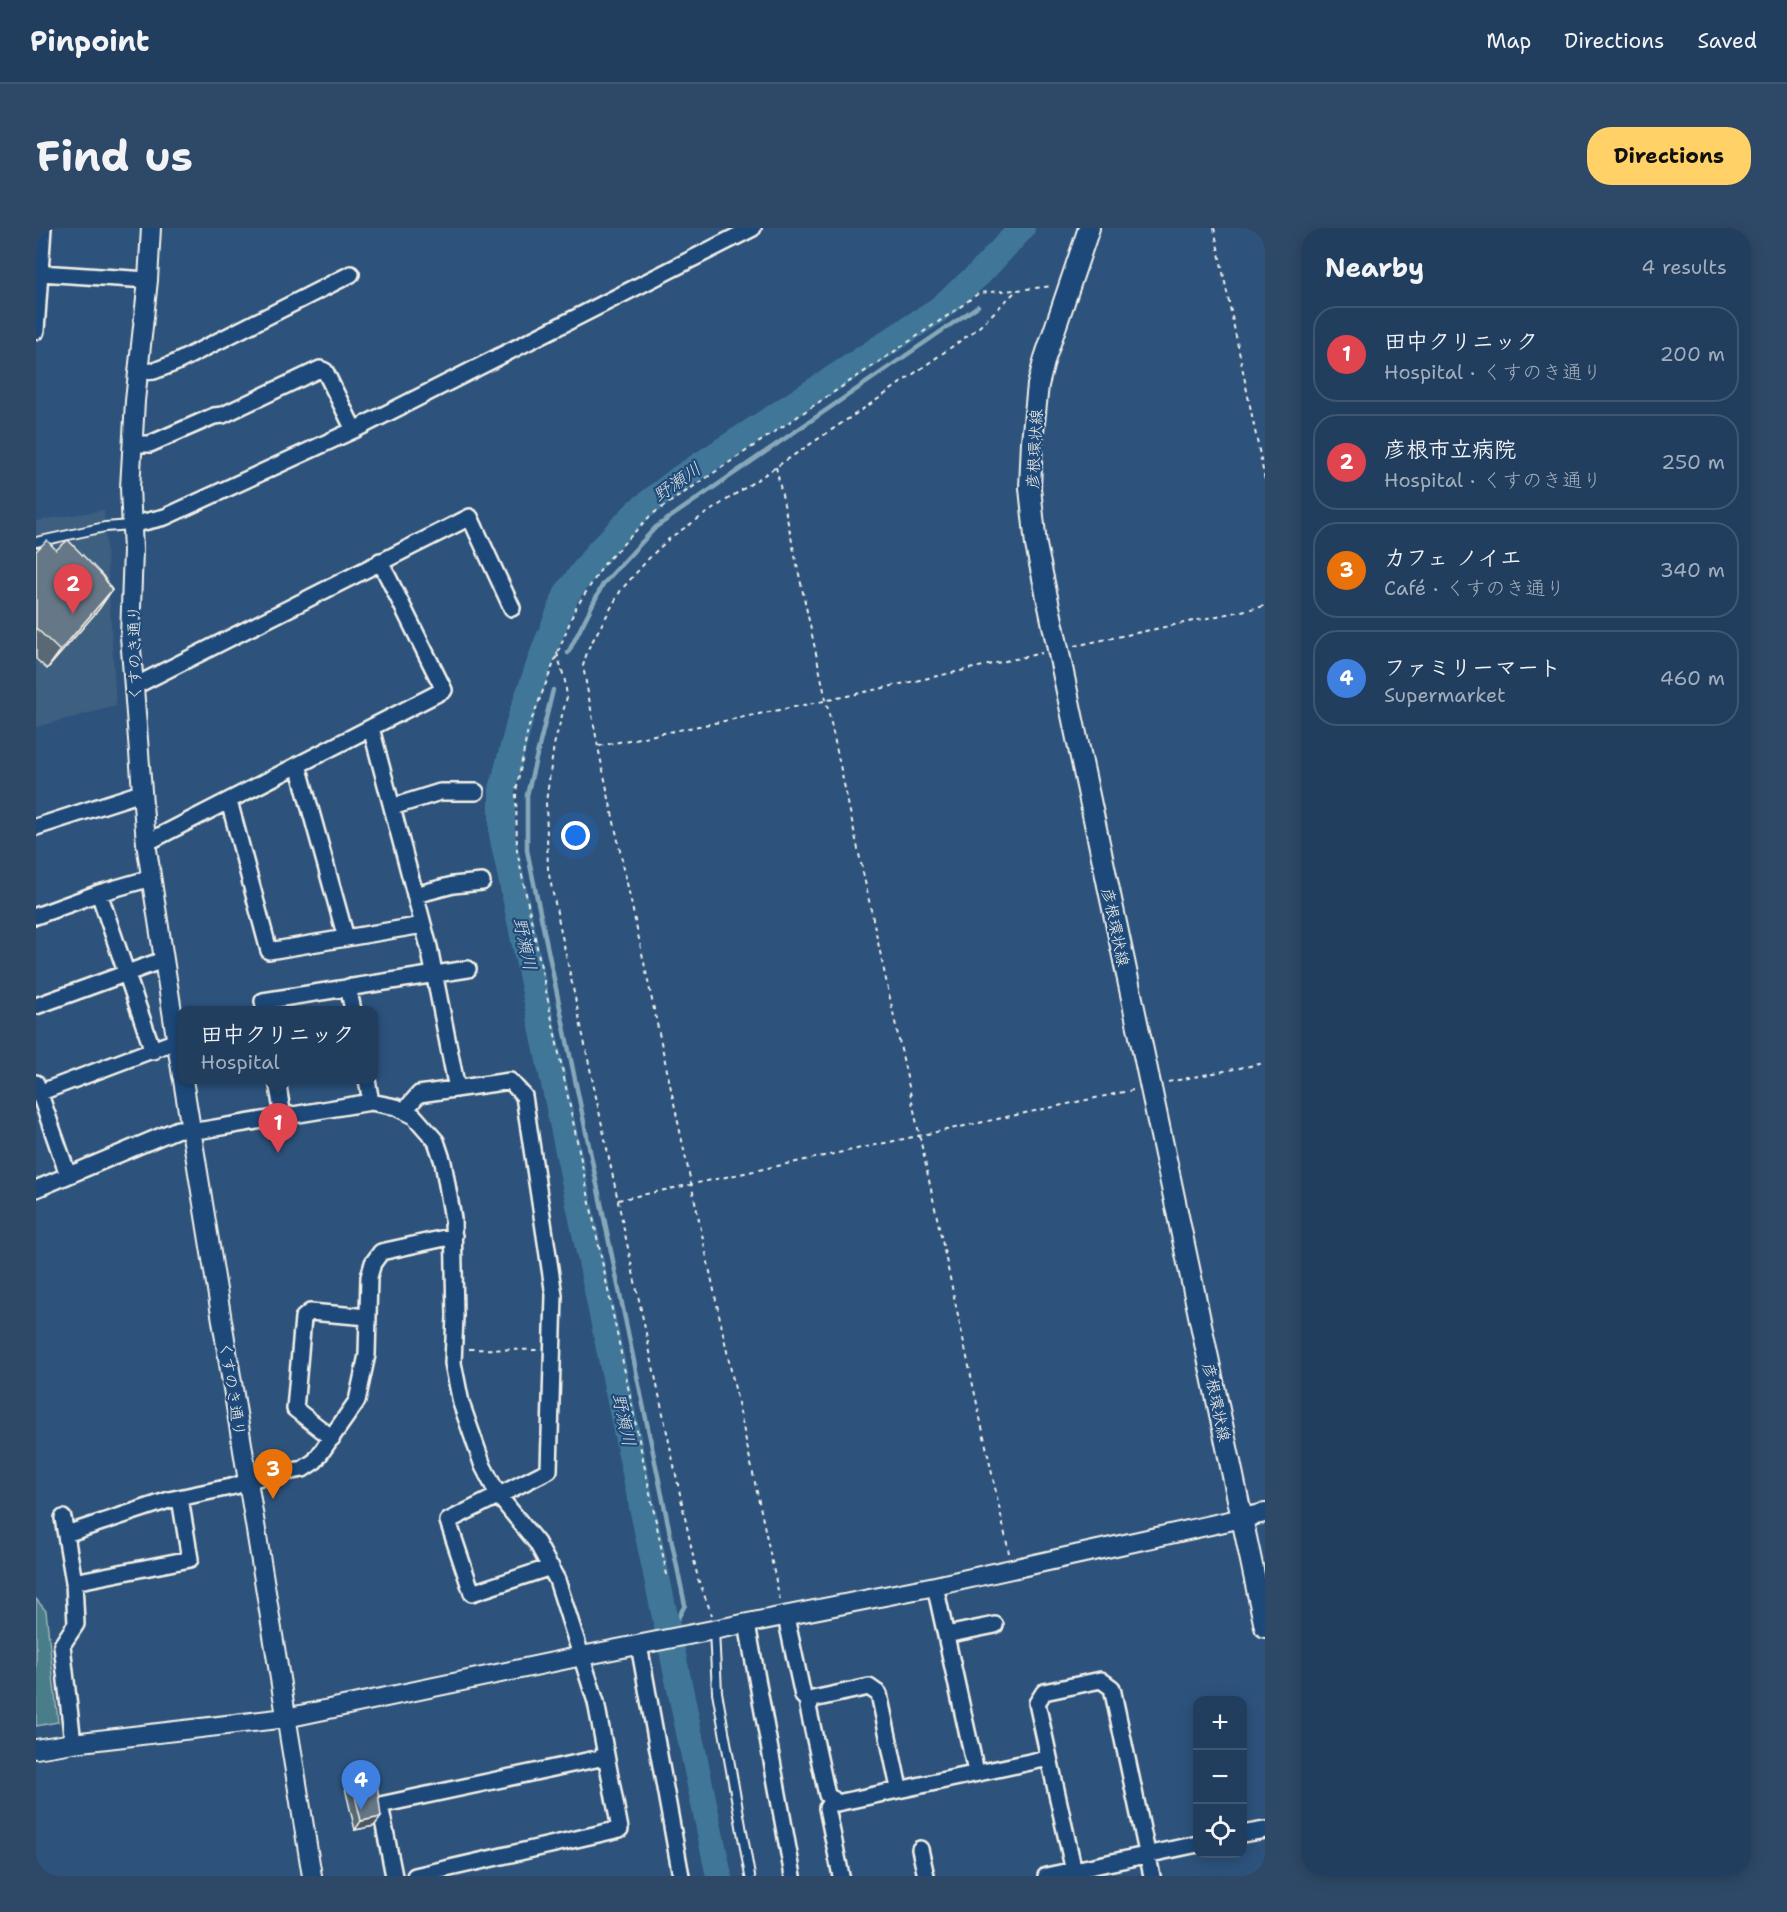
<!DOCTYPE html>
<html lang="en">
<head>
<meta charset="utf-8">
<style>
  :root { --surface:#223e5e; --page:#2e4967; --text:#f1f3f6; --muted:#a2aebc; --line:#3f5773; --accent:#ffd166 }
  body { margin:0; font-family:"Shantell Sans","Klee One",sans-serif; background:var(--page); color:var(--text) }
  .controls { position:absolute; right:18px; bottom:18px; display:grid; overflow:hidden; border-radius:12px; box-shadow:0 3px 15px #0003 }
  .controls button { width:54px; height:54px; display:grid; place-items:center; padding:0; border:0; border-bottom:2px solid var(--line); background:var(--surface); color:var(--text); font:30px sans-serif }
  .you { position:absolute; left:540px; top:608px; width:21px; height:21px; margin:-15px; border:4px solid #fff; border-radius:50%; background:#1a73e8; box-shadow:0 0 0 9px #1a73e833 }
  .badge { display:grid; place-items:center; width:39px; height:39px; border-radius:50%; background:var(--accent); color:#fff; font-size:20px; font-weight:700 }
  .pin { position:absolute; translate:-50% -50px; filter:drop-shadow(0 2px 3px #0008) }
  .pin::after { content:''; position:absolute; top:32px; width:21px; height:18px; background:inherit; clip-path:polygon(0 0,100% 0,50% 100%) }
  .popup { position:absolute; left:141px; top:778px; width:201px; height:78px; box-sizing:border-box; display:grid; place-content:center; border-radius:12px; background:var(--surface); filter:drop-shadow(0 2px 4px #0005); font-size:20px; white-space:nowrap; color:var(--muted) }
  .popup b { font-size:22px; color:var(--text) }
  .popup::after { content:''; position:absolute; left:50%; top:100%; margin-left:-12px; border:12px solid transparent; border-top-color:var(--surface) }
  .list { margin:0; padding:0; list-style:none }
  h2 { display:flex; justify-content:space-between; align-items:center; height:78px; margin:0; padding:0 24px; font-size:26px }
  h2 small { font-size:20px; font-weight:400; color:var(--muted) }
  .list li { display:grid; grid-template-columns:39px 1fr auto; gap:18px; align-items:center; box-sizing:border-box; height:96px; margin:0 12px 12px; padding:0 12px; border:2px solid var(--line); border-radius:24px }
  .list b { display:block; font-size:22px; white-space:nowrap }
  .list p { margin:0; font-size:20px; white-space:nowrap; color:var(--muted) }
  .list em { font-size:20px; font-style:normal; color:var(--muted) }
  .icon { flex:none; width:33px; height:33px; fill:none; stroke:currentColor; stroke-width:2; stroke-linecap:round; stroke-linejoin:round }
  .map { position:relative; flex:none; width:1229px; height:1648px; overflow:hidden; border-radius:24px }
  header { display:flex; align-items:center; gap:36px; box-sizing:border-box; height:84px; padding:0 30px; background:var(--surface); border-bottom:2px solid var(--line) }
  header strong { font-size:28px }
  nav { display:flex; gap:33px; margin-inline-start:auto; font-size:21px }
  .intro { display:flex; align-items:center; justify-content:space-between; box-sizing:border-box; height:144px; padding:0 36px }
  h1 { margin:0; font-size:42px }
  .button { padding:15px 27px; border-radius:24px; background:var(--accent); color:#111; font-size:21px; font-weight:700 }
  main { display:flex; gap:36px; padding:0 36px }
  aside { flex:1; background:var(--surface); border-radius:24px; box-shadow:0 3px 15px #0003 }
  .map>svg:first-child { display:block }
  .built { fill:#3e5e80 }
  .green { fill:#4a7d89; stroke:#9fb7b8; stroke-width:1.5 }
  .lines { fill:none; stroke-linecap:round; stroke-linejoin:round }
  .stream { stroke:#87a8b9; stroke-width:4.5 }
  .river { stroke:#3f7799; stroke-width:26 }
  .service-casing { stroke:#f4f1e8; stroke-width:12 }
  .minor-casing { stroke:#f4f1e8; stroke-width:20 }
  .tertiary-casing { stroke:#f4f1e8; stroke-width:22 }
  .secondary-casing { stroke:#f4f1e8; stroke-width:24 }
  .path { stroke:#f4f1e8; stroke-width:2; stroke-dasharray:4.5 4.5; stroke-linecap:butt }
  .service { stroke:#1f4a7a; stroke-width:8 }
  .minor { stroke:#1f4a7a; stroke-width:15 }
  .tertiary { stroke:#1f4a7a; stroke-width:18 }
  .secondary { stroke:#1f4a7a; stroke-width:20 }
  .wall { fill:#586774; stroke:#f4f1e8; stroke-width:1.5 }
  .shaded-wall { fill:#47545e; stroke:#f4f1e8; stroke-width:1.5 }
  .building { fill:#667887; stroke:#f4f1e8; stroke-width:1.5 }
  .labels { text-anchor:middle; stroke-width:4.5; stroke-linejoin:round; paint-order:stroke }
  .street-label { font-size:16px; fill:#f4f1e8; stroke:#1f4a7a }
  .water-label { font-size:18px; font-style:italic; fill:#d9dfdc; stroke:#1f4a7a }
</style>
</head>
<body>
<header>
<strong>Pinpoint</strong>
<nav><a>Map</a><a>Directions</a><a>Saved</a></nav>
</header>
<div class="intro"><h1>Find us</h1><a class="button">Directions</a></div>
<main>
<div class="map">
<svg width="1229" height="1648" viewBox="0 0 1229 1648">
  <rect width="100%" height="100%" fill="#2d537d"/>
  <filter id="ink" filterUnits="userSpaceOnUse"><feTurbulence type="fractalNoise" baseFrequency=".0167" numOctaves="2"/><feDisplacementMap in="SourceGraphic" scale="12" xChannelSelector="R" yChannelSelector="G"/><feConvolveMatrix kernelMatrix="1 2 1 2 8 2 1 2 1" color-interpolation-filters="sRGB"/></filter>
  <g filter="url(#ink)">
    <!-- built -->
    <path class="built" d="M 68,282 L 80,478 L 0,499 L 0,293 Z"/>
    <!-- green -->
    <path class="green" d="M 0,1371 L 10,1383 L 22,1494 L 0,1498 Z"/>
    <g class="lines">
      <!-- stream -->
      <path class="stream" d="M 532,425 L 567,356 L 620,299 L 942,78
        M 517,462 L 491,567 L 491,622 L 649,1377 L 634,1405"/>
      <!-- river -->
      <path class="river" d="M 683,1648 L 466,606 L 466,562 L 485,488 L 509,420 L 531,365 L 563,323 L 601,284 L 643,251 L 902,82 L 943,46 L 986,0"/>
      <defs>
        <path id="service" d="M 0,314 L 69,299 L 95,297
          M 678,1402 L 681,1464 L 714,1648"/>
        <path id="minor" d="M 4,45 L 112,52
          M 0,103 L 7,0
          M 103,144 L 118,143 L 139,135 L 315,46
          M 96,216 L 114,216 L 178,188 L 187,187 L 284,141 L 289,143 L 318,202
          M 95,297 L 129,289 L 318,202 L 717,0
          M 97,459 L 434,289 L 476,380
          M 335,500 L 393,719 L 421,861
          M 262,537 L 310,710
          M 193,573 L 233,723 L 387,697
          M 356,579 L 404,564 L 440,564
          M 0,599 L 105,565
          M 110,615 L 408,462 L 344,333
          M 63,665 L 117,823
          M 379,667 L 417,657 L 446,654
          M 0,688 L 63,665 L 115,650
          M 312,759 L 317,782
          M 0,778 L 127,732
          M 229,782 L 227,773 L 432,741
          M 241,852 L 247,889
          M 331,852 L 335,874
          M 0,855 L 32,947
          M 0,866 L 140,813
          M 368,883 L 383,866 L 474,853 L 488,868 L 518,1067 L 513,1242 L 412,1293 L 436,1365 L 515,1339
          M 0,961 L 142,901 L 167,902 L 335,874 L 360,879 L 378,888 L 400,913 L 407,934 L 417,991 L 419,1088 L 417,1135 L 425,1175 L 447,1238 L 462,1267 L 501,1315 L 521,1352 L 560,1474 L 584,1601 L 379,1648
          M 296,1210 L 259,1181 L 267,1090 L 274,1084 L 332,1089
          M 27,1290 L 38,1354 L 40,1396 L 26,1417 L 37,1515
          M 30,1306 L 133,1272 L 199,1258 L 224,1249 L 267,1241 L 279,1233 L 321,1173 L 331,1127 L 333,1049 L 337,1035 L 345,1024 L 418,1008
          M 38,1354 L 154,1331 L 144,1270
          M 899,1358 L 940,1544
          M 750,1389 L 767,1468 L 774,1475
          M 711,1396 L 757,1648
          M 910,1407 L 959,1397
          M 603,1417 L 645,1648
          M 863,1560 L 843,1466 L 833,1459 L 777,1471 L 772,1479 L 791,1567 L 801,1575 L 1013,1530
          M 797,1571 L 791,1580 L 805,1648
          M 1206,1606 L 1229,1602
          M 884,1621 L 890,1648
          M 358,1648 L 344,1577 L 569,1529
          M 1010,1648 L 1162,1616
          M 1039,1648 L 1001,1475 L 1008,1464 L 1065,1452 L 1076,1460 L 1116,1648"/>
        <path id="tertiary" d="M 115,0 L 112,52 L 99,173 L 94,260 L 97,322 L 94,408 L 110,615 L 146,848
          M 147,852 L 276,1648
          M 0,1521 L 37,1515 L 250,1490 L 546,1428 L 899,1358 L 1229,1285"/>
        <path id="secondary" d="M 1053,0 L 1009,130 L 1002,157 L 996,213 L 994,260 L 1000,317 L 1229,1399"/>
      </defs>
      <!-- service casing -->
      <use href="#service" class="service-casing"/>
      <!-- minor casing -->
      <use href="#minor" class="minor-casing"/>
      <!-- tertiary casing -->
      <use href="#tertiary" class="tertiary-casing"/>
      <!-- secondary casing -->
      <use href="#secondary" class="secondary-casing"/>
      <!-- path -->
      <path class="path" d="M 1178,0 L 1229,252
        M 740,239 L 973,1325
        M 1038,418 L 1229,378
        M 521,425 L 529,453 L 531,469 L 518,517 L 510,574 L 512,642 L 662,1351 L 676,1387
        M 563,518 L 788,473 L 1006,425
        M 1132,854 L 1229,835
        M 582,972 L 1097,862
        M 433,1121 L 502,1122
        M 631,1347 L 481,623 L 480,564 L 492,501 L 539,381 L 569,335 L 615,287 L 917,84 L 943,65 L 979,62
        M 744,1372 L 562,519 L 547,438 L 552,421 L 585,362 L 615,328 L 635,309 L 842,171 L 941,101 L 981,62 L 1017,58"/>
      <!-- service -->
      <use href="#service" class="service"/>
      <!-- minor -->
      <use href="#minor" class="minor"/>
      <!-- tertiary -->
      <use href="#tertiary" class="tertiary"/>
      <!-- secondary -->
      <use href="#secondary" class="secondary"/>
    </g>
    <!-- wall -->
    <path class="wall" d="M 20,322 L 76,362 L 63,381 L 11,441 L 0,431 L 0,323 Z
      M 315,1551 L 345,1589 L 338,1598 L 319,1602 L 309,1560 Z"/>
    <!-- shaded-wall -->
    <path class="shaded-wall" d="M 76,362 L 63,381 L 11,441 L 24,423 Z
      M 345,1589 L 338,1598 L 319,1602 L 325,1593 Z"/>
    <!-- building -->
    <path class="building" d="M 11,312 L 20,322 L 32,312 L 67,348 L 76,362 L 24,423 L 0,400 L 0,323 Z
      M 340,1547 L 345,1589 L 325,1593 L 315,1551 Z"/>
  </g>
  <g class="labels">
    <!-- street labels -->
    <g class="street-label">
      <text transform="translate(998 221) rotate(-87)" y="6">彦根環状線</text>
      <text transform="translate(98 425) rotate(-91)" y="6">くすのき通り</text>
      <text transform="translate(1080 699) rotate(78)" y="6">彦根環状線</text>
      <text transform="translate(197 1161) rotate(81)" y="6">くすのき通り</text>
      <text transform="translate(1181 1174) rotate(78)" y="6">彦根環状線</text>
    </g>
    <!-- water labels -->
    <g class="water-label">
      <text transform="translate(641 254) rotate(-35)" y="6">野瀬川</text>
      <text transform="translate(489 716) rotate(78)" y="6">野瀬川</text>
      <text transform="translate(588 1192) rotate(78)" y="6">野瀬川</text>
    </g>
  </g>
</svg>
<div class="controls">
<button>+</button>
<button>−</button>
<button><svg class="icon" aria-label="locate" viewBox="0 0 24 24"><circle cx="12" cy="12" r="6"/><path d="M12 2v4M12 18v4M2 12h4M18 12h4"/></svg></button>
</div>
<div class="you"></div>
<div class="pin badge" style="left:242px;top:925px;background:#e0444e">1</div>
<div class="popup"><b>田中クリニック</b>Hospital</div>
<div class="pin badge" style="left:37px;top:386px;background:#e0444e">2</div>
<div class="pin badge" style="left:237px;top:1271px;background:#e8710a">3</div>
<div class="pin badge" style="left:325px;top:1582px;background:#3f7fe0">4</div>
</div>
<aside>
<h2>Nearby<small>4 results</small></h2>
<ul class="list">
<li><span class="badge" style="background:#e0444e">1</span><div><b>田中クリニック</b><p>Hospital · くすのき通り</p></div><em>200 m</em></li>
<li><span class="badge" style="background:#e0444e">2</span><div><b>彦根市立病院</b><p>Hospital · くすのき通り</p></div><em>250 m</em></li>
<li><span class="badge" style="background:#e8710a">3</span><div><b>カフェ ノイエ</b><p>Café · くすのき通り</p></div><em>340 m</em></li>
<li><span class="badge" style="background:#3f7fe0">4</span><div><b>ファミリーマート</b><p>Supermarket</p></div><em>460 m</em></li>
</ul>
</aside>
</main>
</body>
</html>
